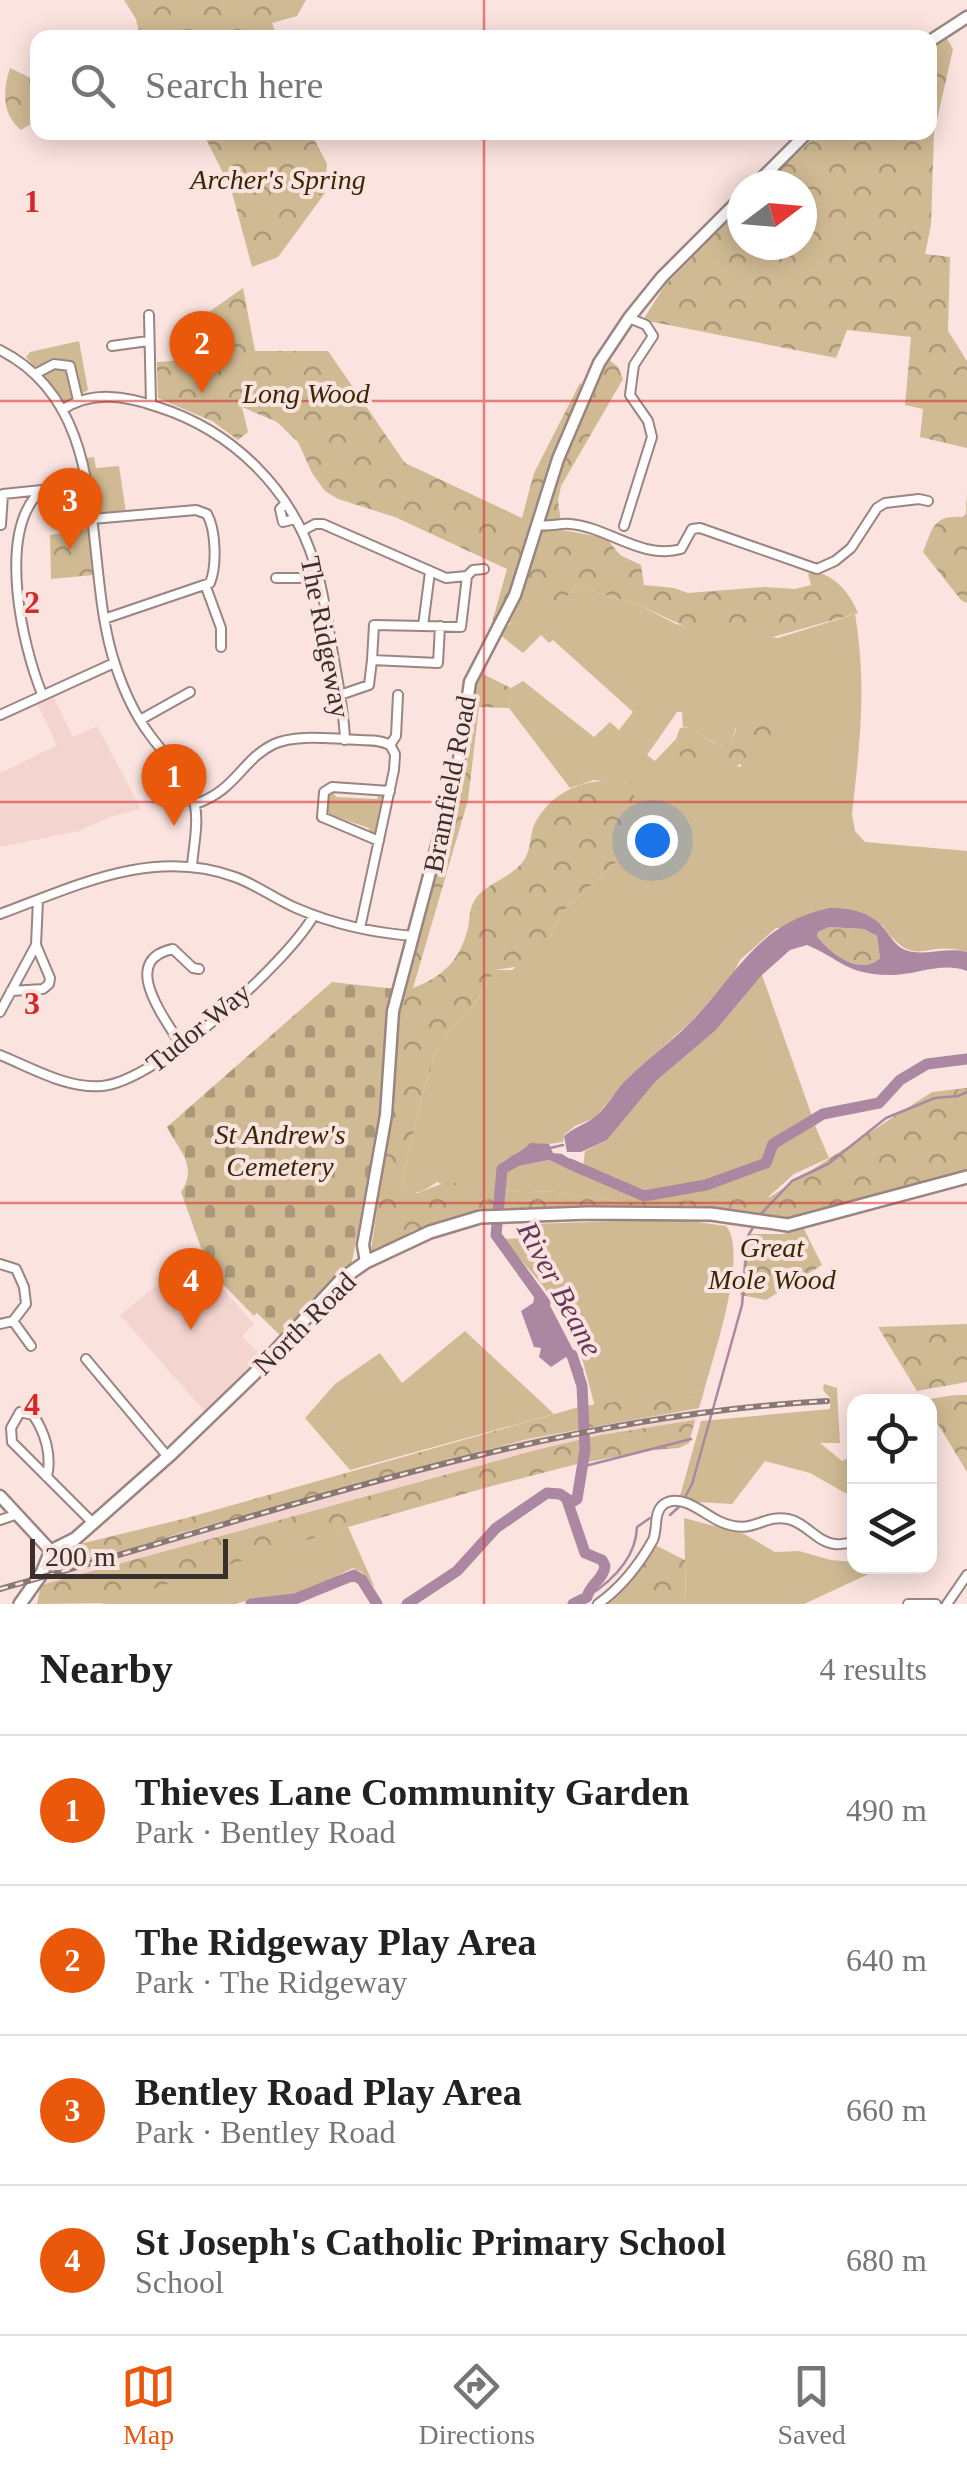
<!DOCTYPE html>
<html lang="en">
<head>
<meta charset="utf-8">
<style>
  :root { --surface:#fff; --page:#f6f6f6; --text:#222; --muted:#767676; --line:#e0e0e0; --accent:#ea580c }
  body { margin:0; font-family:"Times New Roman",serif; background:var(--page); color:var(--text) }
  .controls { position:absolute; right:30px; bottom:30px; display:grid; overflow:hidden; border-radius:20px; box-shadow:0 5px 25px #0003 }
  .controls button { width:90px; height:90px; display:grid; place-items:center; padding:0; border:0; border-bottom:2px solid var(--line); background:var(--surface); color:var(--text); font:50px sans-serif }
  .compass { position:absolute; left:727px; top:170px; width:90px; height:90px; border-radius:50%; background:var(--surface); box-shadow:0 5px 25px #0003; rotate:74deg }
  .scale { position:absolute; left:30px; bottom:25px; width:198px; box-sizing:border-box; padding-left:10px; border:5px solid #39302e; border-top:0; font-size:28px; line-height:35px; white-space:nowrap; color:#39302e; -webkit-text-stroke:8px #fbe3df; paint-order:stroke }
  .you { position:absolute; left:652px; top:840px; width:35px; height:35px; margin:-25px; border:8px solid #fff; border-radius:50%; background:#1a73e8; box-shadow:0 0 0 15px #1a73e833 }
  .badge { display:grid; place-items:center; width:65px; height:65px; border-radius:50%; background:var(--accent); color:#fff; font-size:32px; font-weight:700 }
  .pin { position:absolute; translate:-50% -82px; filter:drop-shadow(0 2px 5px #0008) }
  .pin::after { content:''; position:absolute; top:52px; width:35px; height:30px; background:inherit; clip-path:polygon(0 0,100% 0,50% 100%) }
  .list { margin:0; padding:0; list-style:none }
  h2 { display:flex; justify-content:space-between; align-items:center; height:130px; margin:0; padding:0 40px; font-size:42px }
  h2 small { font-size:32px; font-weight:400; color:var(--muted) }
  .list li { display:grid; grid-template-columns:65px 1fr auto; gap:30px; align-items:center; box-sizing:border-box; height:150px; padding:0 40px; border-top:2px solid var(--line) }
  .list b { display:block; font-size:38px; white-space:nowrap }
  .list p { margin:0; font-size:32px; white-space:nowrap; color:var(--muted) }
  .list em { font-size:32px; font-style:normal; color:var(--muted) }
  .icon { flex:none; width:55px; height:55px; fill:none; stroke:currentColor; stroke-width:2; stroke-linecap:round; stroke-linejoin:round }
  .map { position:relative; flex:none; width:967px; height:1604px; overflow:hidden }
  .search { position:absolute; background:var(--surface); box-shadow:0 5px 25px #0003; left:30px; right:30px; top:30px; height:110px; display:flex; align-items:center; gap:25px; box-sizing:border-box; padding:0 35px; border-radius:20px; color:var(--muted); font-size:38px }
  .sheet { height:730px; background:var(--surface) }
  nav { display:flex; justify-content:space-around; align-items:center; box-sizing:border-box; height:140px; border-top:2px solid var(--line); background:var(--surface); font-size:28px; color:var(--muted) }
  nav a { display:grid; justify-items:center; gap:5px }
  nav .on { color:var(--accent) }
  .map>svg:first-child { display:block }
  .built { fill:#f4d4cf }
  .green { fill:#d0ba94; fill-rule:evenodd }
  .forest { fill:url(#forest-crowns) }
  .cemetery { fill:url(#cemetery-stones) }
  .water { fill:#ac87a2; fill-rule:evenodd }
  .lines { fill:none; stroke-linecap:round; stroke-linejoin:round }
  .stream { stroke:#ac87a2; stroke-width:2.5 }
  .river { stroke:#ac87a2; stroke-width:11 }
  .street-casing { stroke:#9a8581; stroke-width:12 }
  .secondary-casing { stroke:#9a8581; stroke-width:15 }
  .primary-casing { stroke:#9a8581; stroke-width:16 }
  .street { stroke:#fff; stroke-width:8 }
  .secondary { stroke:#fff; stroke-width:10 }
  .primary { stroke:#fff; stroke-width:11 }
  .rail-casing { stroke:#887976; stroke-width:6 }
  .rail { stroke:#fbe3df; stroke-width:2.5; stroke-dasharray:8; stroke-linecap:butt }
  .grid { fill:none; stroke:#d62828; stroke-width:2.5; stroke-opacity:0.55 }
  .labels { text-anchor:middle; stroke-width:8; stroke-linejoin:round; paint-order:stroke }
  .park-label { font-size:28px; font-style:italic; fill:#392807; stroke:#fbe3df }
  .street-label { font-size:28px; fill:#39302e; stroke:#fbe3df }
  .water-label { font-size:30px; font-style:italic; fill:#67365c; stroke:#fbe3df }
  .grid-label { font-size:32px; text-anchor:middle; font-weight:bold; fill:#d62828; stroke:#fbe3df; stroke-width:8; stroke-linejoin:round; paint-order:stroke }
</style>
</head>
<body>
<div class="map">
<svg width="967" height="1604" viewBox="0 0 967 1604">
  <defs>
    <pattern id="forest-crowns" width="20" height="18" patternUnits="userSpaceOnUse" patternTransform="scale(2.5)"><rect width="20" height="18" fill="#d0ba94"/><path d="M2 6a3 3 0 1 1 6 0M12 15a3 3 0 1 1 6 0" fill="none" stroke="#aa9879"/></pattern>
    <pattern id="cemetery-stones" width="16" height="16" patternUnits="userSpaceOnUse" patternTransform="scale(2.5)"><rect width="16" height="16" fill="#d0ba94"/><path d="M2 7V4a2 2 0 0 1 4 0v3zM10 15v-3a2 2 0 0 1 4 0v3z" fill="#aa9879"/></pattern>
  </defs>
  <rect width="100%" height="100%" fill="#fbe3df"/>
  <!-- built -->
  <path class="built" d="M 53,696 L 73,737 L 97,726 L 141,809 L 110,817 L 79,831 L 0,847 L 0,773 L 57,745 L 37,703 Z
    M 193,1256 L 254,1324 L 242,1336 L 261,1355 L 205,1412 L 120,1315 Z
    M 704,1391 L 689,1443 L 679,1448 L 652,1450 L 577,1464 L 495,1485 L 348,1527 L 108,1603 L 37,1604 L 41,1585 L 80,1544 L 187,1518 L 583,1406 Z"/>
  <!-- green -->
  <path class="green" d="M 79,341 L 88,390 L 66,403 L 26,357 L 30,352 Z
    M 94,457 L 96,468 L 119,466 L 126,512 L 103,514 L 97,511 L 86,458 Z
    M 576,586 L 639,605 L 676,624 L 701,630 L 719,629 L 778,638 L 855,614 C 867,686 860,742 852,814 L 855,831 L 865,842 L 967,851 L 967,952 C 923,938 917,973 882,925 L 776,928 L 740,960 L 733,974 L 693,1020 L 628,1078 L 595,1118 L 575,1126 L 564,1135 L 563,1142 C 525,1147 498,1149 496,1195 L 485,1201 L 437,1182 C 426,1189 419,1196 406,1190 L 402,1183 L 422,1096 L 439,1043 L 476,1002 L 495,970 L 512,970 L 549,939 L 562,912 L 638,842 C 643,825 637,798 628,784 L 594,780 L 570,788 L 509,708 L 511,688 L 523,681 L 594,737 L 610,722 L 619,730 L 633,712 L 553,640 L 549,643 L 541,635 L 523,653 L 500,635 C 517,607 552,620 576,586 ZM 677,712 L 682,712 L 683,727 C 702,727 712,753 731,742 L 736,727 L 741,767 L 679,755 L 676,739 L 655,761 L 647,755 Z
    M 333,791 L 336,797 L 377,799 L 379,794 L 382,796 L 377,832 L 368,834 L 369,828 L 328,814 L 326,818 L 325,795 Z
    M 762,975 L 813,1119 L 774,1138 L 763,1160 L 757,1163 C 731,1174 669,1197 642,1192 C 622,1188 602,1176 583,1168 L 585,1151 L 607,1140 L 656,1081 L 716,1030 Z
    M 814,1123 L 829,1158 L 794,1174 L 767,1198 L 631,1203 L 557,1192 L 502,1190 L 508,1168 L 549,1160 L 647,1198 L 712,1187 L 766,1166 L 775,1146 Z
    M 676,1219 L 726,1226 C 749,1253 713,1357 704,1391 L 595,1407 L 580,1350 L 544,1287 L 503,1239 L 533,1238 L 532,1224 Z
    M 465,1331 L 554,1414 L 350,1470 L 305,1418 L 335,1384 L 380,1353 L 402,1383 Z
    M 824,1384 L 837,1388 L 840,1443 L 820,1443 L 842,1461 L 854,1455 L 854,1498 L 810,1473 L 765,1461 L 732,1504 L 697,1502 L 680,1496 L 701,1421 L 830,1409 L 830,1398 L 823,1390 Z
    M 684,1518 L 744,1534 L 775,1552 L 799,1551 L 831,1560 L 854,1562 L 854,1566 L 884,1567 L 804,1604 L 686,1604 Z
    M 348,1527 L 375,1588 L 362,1572 L 353,1568 C 333,1577 315,1590 293,1596 C 274,1601 255,1597 236,1604 L 101,1604 Z"/>
  <!-- forest -->
  <path class="forest" d="M 124,0 L 306,0 L 297,16 L 272,23 L 277,37 L 140,38 L 136,19 Z
    M 946,37 L 953,49 L 934,133 L 931,225 L 925,254 L 950,257 L 948,331 L 967,361 L 967,448 L 920,437 L 923,409 L 905,405 L 911,337 L 847,330 L 836,358 L 643,320 L 665,285 L 742,207 L 742,245 L 802,245 L 802,185 L 764,185 L 819,133 L 930,132 L 930,49 Z
    M 10,68 L 37,81 L 37,120 L 21,130 C 1,113 3,90 10,68 Z
    M 203,133 L 311,133 L 327,164 L 325,193 L 278,257 L 252,267 L 231,189 Z
    M 243,288 L 255,351 L 328,351 L 405,463 L 522,518 L 534,473 L 580,383 L 583,385 C 546,463 535,552 494,627 L 491,626 L 507,569 L 395,517 L 338,499 L 325,491 L 312,473 L 298,442 L 277,422 L 242,407 L 248,432 L 238,440 L 212,421 L 158,398 L 157,362 L 195,359 L 208,373 L 210,331 L 206,314 Z
    M 607,358 L 618,367 L 623,379 L 561,486 L 558,501 L 562,530 L 606,538 L 620,555 L 641,565 L 644,585 L 674,588 L 688,593 L 764,587 L 795,589 L 811,585 L 808,574 L 813,571 C 836,576 849,592 858,613 L 773,637 L 690,629 L 639,605 L 576,586 L 559,606 L 507,624 L 534,557 L 571,436 Z
    M 967,492 L 967,603 L 961,600 L 923,552 C 933,528 933,515 962,517 L 966,514 Z
    M 88,529 L 93,575 L 51,579 L 50,535 Z
    M 479,672 L 511,688 L 509,708 L 479,707 L 468,800 L 413,988 C 443,977 460,960 468,928 C 470,919 469,907 476,898 C 488,882 512,878 524,860 C 532,849 529,835 535,823 C 553,789 592,774 628,784 C 638,798 643,825 638,842 L 562,912 L 549,939 L 528,965 L 495,970 L 476,1002 L 439,1043 L 422,1096 L 402,1183 L 406,1190 L 418,1193 C 456,1178 450,1178 485,1201 L 499,1190 L 557,1192 L 631,1203 L 770,1197 L 932,1092 L 967,1088 L 967,1173 L 785,1221 L 712,1212 L 488,1214 L 414,1230 L 370,1257 L 391,1113 L 397,1019 L 462,776 L 472,695 Z
    M 757,713 L 766,716 L 772,733 C 739,769 724,787 678,754 L 676,739 L 680,728 C 702,723 710,755 731,741 C 739,726 737,716 757,713 Z
    M 829,927 L 864,929 L 877,936 L 880,958 C 861,977 829,953 817,936 L 818,932 Z
    M 804,1229 L 822,1265 L 766,1300 L 740,1295 L 746,1242 L 750,1234 L 783,1234 Z
    M 967,1324 L 967,1382 L 917,1391 L 878,1327 Z
    M 704,1391 L 699,1408 L 527,1439 L 176,1534 L 115,1557 L 52,1571 L 80,1544 L 187,1518 L 583,1406 Z
    M 955,1395 L 967,1395 L 967,1472 L 930,1411 L 930,1402 L 923,1400 Z
    M 695,1420 L 689,1443 L 679,1448 L 652,1450 L 577,1464 L 495,1485 L 348,1527 L 108,1603 L 37,1604 L 41,1585 L 540,1449 L 601,1435 Z
    M 655,1545 L 685,1560 L 686,1604 L 602,1604 L 623,1588 Z"/>
  <!-- cemetery -->
  <path class="cemetery" d="M 332,982 L 395,989 L 385,1033 L 381,1108 L 351,1267 L 282,1337 L 257,1313 L 254,1316 L 209,1270 L 181,1192 C 198,1166 180,1152 167,1127 Z"/>
  <!-- water -->
  <path class="water" d="M 829,908 C 852,908 872,912 886,931 C 891,937 896,946 903,949 C 922,958 946,946 967,952 L 967,971 C 941,961 915,976 888,975 C 845,974 841,959 807,945 L 790,950 L 762,975 L 716,1030 L 656,1081 L 607,1140 L 581,1152 L 567,1152 L 564,1136 C 574,1127 587,1124 596,1116 C 608,1106 615,1091 626,1080 C 648,1058 674,1040 695,1018 C 739,970 760,923 829,908 ZM 829,927 L 864,929 L 877,936 L 880,958 C 861,977 829,953 817,936 L 818,932 Z
    M 530,1143 L 549,1144 L 553,1153 L 562,1154 L 581,1166 L 582,1175 L 549,1160 L 508,1168 L 504,1163 C 510,1154 523,1152 530,1143 Z
    M 543,1292 L 584,1371 L 574,1367 L 566,1357 L 551,1367 L 539,1357 L 541,1348 L 534,1347 L 521,1311 L 533,1303 L 535,1294 Z"/>
  <g class="lines">
    <!-- stream -->
    <path class="stream" d="M 550,1148 L 563,1145
      M 759,1216 L 792,1181 L 828,1164 L 886,1118 L 935,1098 L 958,1096 L 967,1092
      M 581,1467 L 691,1439
      M 684,1499 L 692,1484 L 742,1305 L 748,1236 L 755,1224
      M 670,1515 L 680,1506
      M 587,1597 C 612,1581 636,1558 637,1527 L 650,1518"/>
    <!-- river -->
    <path class="river" d="M 520,1159 L 502,1169 L 496,1235 L 545,1303
      M 570,1164 L 644,1196 L 706,1185 L 766,1163 L 773,1144 L 823,1114 L 879,1103 L 900,1080 L 927,1064 L 967,1059
      M 567,1500 L 585,1553 L 602,1560 L 605,1566 C 604,1579 590,1584 587,1597 L 573,1604
      M 251,1604 L 295,1599 L 354,1575 L 362,1580 L 377,1604
      M 407,1604 L 457,1571 L 496,1528 L 547,1493 L 560,1494 L 572,1502 L 577,1499 L 585,1450 L 582,1386 L 572,1355"/>
    <defs>
      <path id="street" d="M 149,315 L 151,404
        M 112,346 L 148,341
        M 0,350 C 117,409 80,564 116,667 C 124,691 135,715 150,735 C 166,757 189,778 195,806 C 199,824 193,848 192,867
        M 35,374 L 54,364 L 70,366 L 78,400
        M 62,410 C 92,390 126,396 158,407 C 233,431 292,489 315,565 C 324,592 327,620 332,648 C 337,678 344,709 345,740
        M 286,503 L 280,509 L 283,522 L 295,519
        M 92,519 L 196,510 L 207,514 C 216,530 217,566 210,583 L 104,619
        M 1,525 L 3,494 L 42,490
        M 538,525 C 550,527 559,523 570,524 C 608,527 641,560 681,549 L 692,529 L 700,528 L 817,569 L 835,561 L 851,548 L 877,508 L 885,503 L 919,499 L 928,501
        M 624,526 L 652,437 L 648,421 L 630,395 L 634,365 L 653,336 L 646,325 L 629,318
        M 302,531 L 315,524 L 323,524 L 446,578 L 467,576
        M 430,572 L 423,626 L 461,627 L 467,576 L 473,570 L 484,569
        M 276,578 L 299,578 L 318,573
        M 206,587 L 221,628 L 221,647
        M 372,660 L 374,625 L 423,626
        M 42,694 C 21,642 0,540 35,497 C 49,486 68,481 85,477
        M 340,695 L 369,685 L 372,660 L 438,663 L 440,626
        M 0,715 L 114,663
        M 140,720 L 190,692
        M 390,745 L 396,736 L 398,695
        M 195,804 C 236,791 242,759 274,744 C 294,735 323,738 344,739 C 359,741 377,738 390,745
        M 379,841 L 322,817 L 324,792 L 332,787 L 390,791
        M 0,914 C 76,886 153,847 235,877 C 257,885 275,899 296,908 C 333,924 374,933 414,936
        M 360,928 L 394,770 L 395,754 L 390,745
        M 11,991 L 43,989 L 49,984 L 50,978 L 36,945
        M 0,1012 L 36,945 L 38,900
        M 181,1045 C 164,1017 119,960 173,949 L 193,968 L 199,969
        M 0,1055 C 32,1068 67,1089 102,1086 C 156,1082 288,962 314,915
        M 0,1264 L 16,1269 L 24,1287 L 26,1304 L 13,1321 L 0,1324
        M 13,1321 L 31,1346
        M 86,1359 L 168,1457
        M 47,1477 C 52,1455 45,1432 33,1415 L 20,1412 L 11,1428 L 12,1442 L 93,1523
        M 0,1520 L 18,1514
        M 598,1604 C 622,1587 639,1565 653,1540 C 658,1529 653,1512 664,1504 C 682,1492 706,1516 721,1522 C 754,1536 761,1514 788,1519 C 805,1522 818,1543 835,1544 C 840,1545 845,1543 850,1543
        M 908,1604 L 936,1604
        M 947,1604 L 967,1575"/>
      <path id="secondary" d="M 930,41 L 967,17
        M 755,185 L 808,132
        M 366,1262 L 363,1245 L 386,1115 L 393,1011 L 458,767 L 470,682 L 515,595 L 558,459 L 599,363 L 629,318 L 662,277 L 742,197
        M 0,1496 L 51,1551"/>
      <path id="primary" d="M 20,1604 L 42,1573 L 51,1551 L 75,1539 L 171,1454 L 254,1374 L 343,1278 L 366,1262 L 430,1232 L 480,1217 L 588,1213 L 711,1214 L 788,1225 L 967,1177"/>
    </defs>
    <!-- street casing -->
    <use href="#street" class="street-casing"/>
    <!-- secondary casing -->
    <use href="#secondary" class="secondary-casing"/>
    <!-- primary casing -->
    <use href="#primary" class="primary-casing"/>
    <!-- street -->
    <use href="#street" class="street"/>
    <!-- secondary -->
    <use href="#secondary" class="secondary"/>
    <!-- primary -->
    <use href="#primary" class="primary"/>
    <defs>
      <path id="rail" d="M 0,1589 C 271,1514 545,1416 827,1401"/>
    </defs>
    <!-- rail casing -->
    <use href="#rail" class="rail-casing"/>
    <!-- rail -->
    <use href="#rail" class="rail"/>
  </g>
  <!-- grid -->
  <path class="grid" d="M 484,0 L 484,38M 484,132 L 484,1604M 0,401 L 967,401M 0,802 L 967,802M 0,1203 L 967,1203"/>
  <g class="labels">
    <!-- park labels -->
    <g class="park-label">
      <text x="278" y="189">Archer's Spring</text>
      <text x="306" y="403">Long Wood</text>
      <text x="280" y="1144">St Andrew's<tspan x="280" dy="32">Cemetery</tspan></text>
      <text x="772" y="1257">Great<tspan x="772" dy="32">Mole Wood</tspan></text>
    </g>
    <!-- street labels -->
    <g class="street-label">
      <text transform="translate(326 637) rotate(79)" y="10">The Ridgeway</text>
      <text transform="translate(449 784) rotate(-79)" y="10">Bramfield Road</text>
      <text transform="translate(198 1027) rotate(-39)" y="10">Tudor Way</text>
      <text transform="translate(304 1323) rotate(-45)" y="10">North Road</text>
    </g>
    <!-- water labels -->
    <g class="water-label">
      <text transform="translate(560 1289) rotate(62)" y="10">River Beane</text>
    </g>
  </g>
  <g class="grid-label">
    <text x="32" y="212">1</text>
    <text x="32" y="613">2</text>
    <text x="32" y="1014">3</text>
    <text x="32" y="1415">4</text>
  </g>
</svg>
<div class="controls">
<button><svg class="icon" aria-label="locate" viewBox="0 0 24 24"><circle cx="12" cy="12" r="6"/><path d="M12 2v4M12 18v4M2 12h4M18 12h4"/></svg></button>
<button><svg class="icon" aria-label="layers" viewBox="0 0 24 24"><path d="M12 4l9 5-9 5-9-5zM3 14l9 5 9-5"/></svg></button>
</div>
<svg class="compass" viewBox="-18 -18 36 36"><path d="M0-13l5 13h-10z" fill="#e53935"/><path d="M0 13l5-13h-10z" fill="#767676"/></svg>
<div class="scale">200 m</div>
<div class="you"></div>
<div class="pin badge" style="left:174px;top:826px">1</div>
<div class="pin badge" style="left:202px;top:393px">2</div>
<div class="pin badge" style="left:70px;top:550px">3</div>
<div class="pin badge" style="left:191px;top:1330px">4</div>
<div class="search"><svg class="icon" aria-label="search" viewBox="0 0 24 24"><circle cx="10" cy="10" r="6"/><path d="M15 15l6 6"/></svg>Search here</div>
</div>
<section class="sheet">
<h2>Nearby<small>4 results</small></h2>
<ul class="list">
<li><span class="badge">1</span><div><b>Thieves Lane Community Garden</b><p>Park · Bentley Road</p></div><em>490 m</em></li>
<li><span class="badge">2</span><div><b>The Ridgeway Play Area</b><p>Park · The Ridgeway</p></div><em>640 m</em></li>
<li><span class="badge">3</span><div><b>Bentley Road Play Area</b><p>Park · Bentley Road</p></div><em>660 m</em></li>
<li><span class="badge">4</span><div><b>St Joseph's Catholic Primary School</b><p>School</p></div><em>680 m</em></li>
</ul>
</section>
<nav>
<a class="on"><svg class="icon" aria-label="map" viewBox="0 0 24 24"><path d="M3 6l6-2 6 2 6-2v14l-6 2-6-2-6 2zM9 4v14M15 6v14"/></svg>Map</a>
<a><svg class="icon" aria-label="directions" viewBox="0 0 24 24"><path d="M12 3l9 9-9 9-9-9zM9 14v-3h6M13 9l2 2-2 2"/></svg>Directions</a>
<a><svg class="icon" aria-label="saved" viewBox="0 0 24 24"><path d="M7 4h10v16l-5-4-5 4z"/></svg>Saved</a>
</nav>
</body>
</html>
